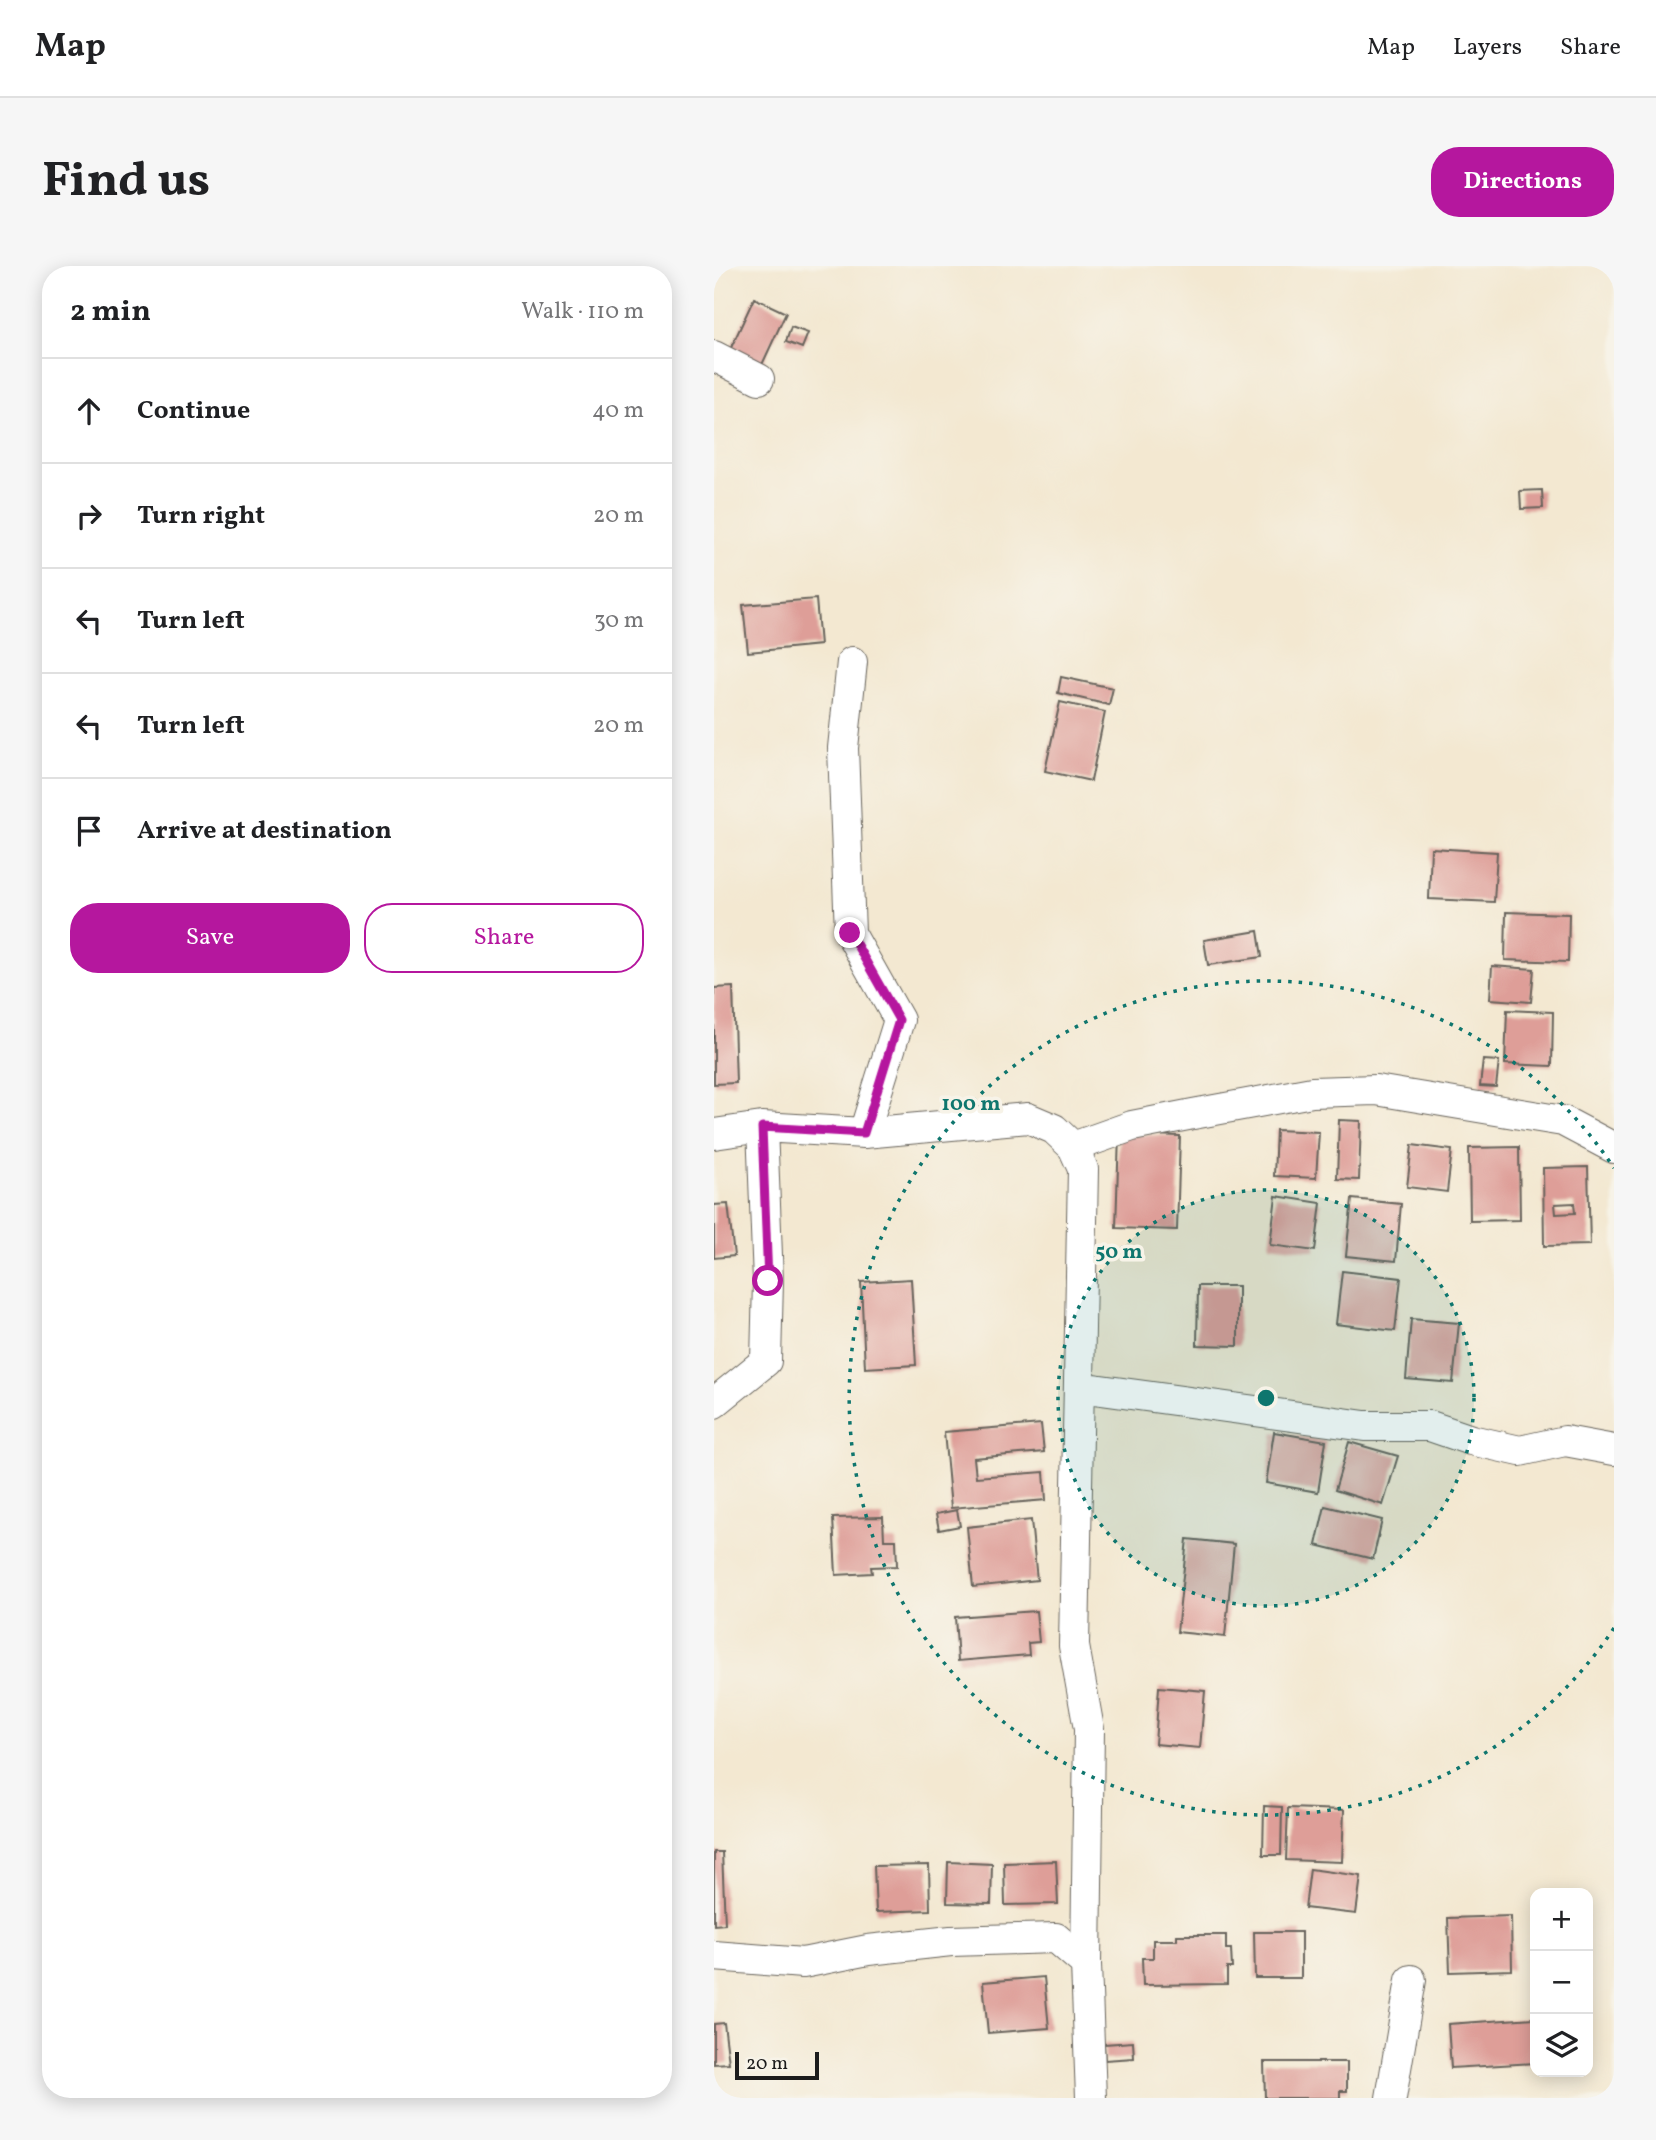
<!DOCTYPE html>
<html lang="en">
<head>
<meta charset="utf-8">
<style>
  :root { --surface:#fff; --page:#f6f6f6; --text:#202124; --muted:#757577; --line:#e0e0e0; --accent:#b5179e }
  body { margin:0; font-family:Vollkorn,serif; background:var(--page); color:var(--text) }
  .controls { position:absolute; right:21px; bottom:21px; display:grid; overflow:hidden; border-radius:14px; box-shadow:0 4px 18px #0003 }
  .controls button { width:63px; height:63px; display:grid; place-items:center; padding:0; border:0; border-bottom:2px solid var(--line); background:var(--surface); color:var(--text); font:35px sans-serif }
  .scale { position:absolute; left:21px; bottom:18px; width:84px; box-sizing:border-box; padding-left:7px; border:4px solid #1c1c1c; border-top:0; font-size:19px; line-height:24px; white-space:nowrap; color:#1c1c1c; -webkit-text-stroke:5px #f7f3e8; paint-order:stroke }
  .stop { position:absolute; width:21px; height:21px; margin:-16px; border:5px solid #b5179e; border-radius:50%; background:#fff }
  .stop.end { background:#b5179e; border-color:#fff; box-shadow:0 2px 7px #0008 }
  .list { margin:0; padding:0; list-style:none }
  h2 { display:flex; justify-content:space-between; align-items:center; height:91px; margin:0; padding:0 28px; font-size:30px }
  h2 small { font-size:23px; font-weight:400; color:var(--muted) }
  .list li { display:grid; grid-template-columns:46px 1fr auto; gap:21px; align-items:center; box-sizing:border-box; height:105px; padding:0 28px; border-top:2px solid var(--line) }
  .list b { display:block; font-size:26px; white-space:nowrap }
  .list em { font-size:23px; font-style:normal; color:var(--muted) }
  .actions { display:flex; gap:14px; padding:21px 28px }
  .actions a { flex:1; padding:16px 0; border:2px solid var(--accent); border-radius:28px; text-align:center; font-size:24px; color:var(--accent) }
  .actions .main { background:var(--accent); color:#fff }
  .icon { flex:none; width:38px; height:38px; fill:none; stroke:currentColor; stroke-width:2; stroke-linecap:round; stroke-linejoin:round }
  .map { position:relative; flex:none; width:900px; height:1832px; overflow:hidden; border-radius:28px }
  header { display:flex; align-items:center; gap:42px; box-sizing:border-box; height:98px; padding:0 35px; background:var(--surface); border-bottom:2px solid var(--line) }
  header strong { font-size:33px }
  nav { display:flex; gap:38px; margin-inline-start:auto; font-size:24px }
  .intro { display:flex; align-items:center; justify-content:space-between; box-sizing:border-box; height:168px; padding:0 42px }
  h1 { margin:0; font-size:49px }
  .button { padding:18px 32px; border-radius:28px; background:var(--accent); color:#fff; font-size:24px; font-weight:700 }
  main { display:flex; gap:42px; padding:0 42px }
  aside { flex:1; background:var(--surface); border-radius:28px; box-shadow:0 4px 18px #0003 }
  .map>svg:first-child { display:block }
  .building { fill:#de9e98; fill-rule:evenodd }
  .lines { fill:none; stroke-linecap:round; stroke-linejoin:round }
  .minor-casing { stroke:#67635b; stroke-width:32 }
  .minor { stroke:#fff; stroke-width:30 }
  .route { stroke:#b5179e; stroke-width:9 }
  .ring { fill:none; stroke:#0f766e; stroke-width:3.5; stroke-dasharray:3.5 7 }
  .centre { fill:#0f766e; stroke:#f7f3e8; stroke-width:3.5 }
  .ring-label { font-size:21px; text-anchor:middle; font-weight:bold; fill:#0f766e; stroke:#f7f3e8; stroke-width:7; stroke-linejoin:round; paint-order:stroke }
</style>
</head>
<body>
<header>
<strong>Map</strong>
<nav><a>Map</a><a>Layers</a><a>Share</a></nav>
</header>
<div class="intro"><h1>Find us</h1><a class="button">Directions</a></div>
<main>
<aside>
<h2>2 min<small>Walk · 110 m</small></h2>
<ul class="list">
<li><svg class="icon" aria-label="ahead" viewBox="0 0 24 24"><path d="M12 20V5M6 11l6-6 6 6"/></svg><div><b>Continue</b></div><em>40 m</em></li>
<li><svg class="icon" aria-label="right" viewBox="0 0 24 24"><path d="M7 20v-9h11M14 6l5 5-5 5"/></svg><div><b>Turn right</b></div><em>20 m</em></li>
<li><svg class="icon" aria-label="left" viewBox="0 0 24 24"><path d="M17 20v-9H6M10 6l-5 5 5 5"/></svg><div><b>Turn left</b></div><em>30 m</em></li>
<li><svg class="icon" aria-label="left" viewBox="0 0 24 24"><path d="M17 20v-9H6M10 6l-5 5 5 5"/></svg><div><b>Turn left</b></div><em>20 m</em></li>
<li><svg class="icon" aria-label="arrive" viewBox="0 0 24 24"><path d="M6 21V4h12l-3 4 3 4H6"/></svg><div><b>Arrive at destination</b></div></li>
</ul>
<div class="actions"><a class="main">Save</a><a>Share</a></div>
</aside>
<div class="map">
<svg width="900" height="1832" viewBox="0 0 900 1832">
  <rect width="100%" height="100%" fill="#f7f3e8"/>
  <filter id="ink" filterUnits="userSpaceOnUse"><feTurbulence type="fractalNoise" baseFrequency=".0143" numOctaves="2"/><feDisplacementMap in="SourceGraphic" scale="14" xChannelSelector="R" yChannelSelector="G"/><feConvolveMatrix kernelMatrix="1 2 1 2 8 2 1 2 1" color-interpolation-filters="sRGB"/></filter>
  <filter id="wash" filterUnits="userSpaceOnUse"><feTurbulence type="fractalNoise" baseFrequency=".00686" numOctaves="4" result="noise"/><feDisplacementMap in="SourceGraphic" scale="28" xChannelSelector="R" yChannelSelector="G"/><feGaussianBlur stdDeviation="1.57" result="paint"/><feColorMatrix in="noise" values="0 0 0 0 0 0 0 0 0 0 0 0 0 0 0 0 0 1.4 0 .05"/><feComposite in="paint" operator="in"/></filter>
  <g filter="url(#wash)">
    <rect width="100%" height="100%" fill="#f3e8d1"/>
    <g id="blocks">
      <!-- building -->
      <path class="building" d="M 40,32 L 72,47 L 47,101 L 15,86 Z
        M 77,61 L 94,67 L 88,82 L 72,76 Z
        M 828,224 L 829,242 L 807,243 L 806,225 Z
        M 102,333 L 106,379 L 34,386 L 29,339 Z
        M 347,411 L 399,422 L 395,439 L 344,427 Z
        M 346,436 L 391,446 L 377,515 L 331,505 Z
        M 717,582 L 783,586 L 780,636 L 715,633 Z
        M 792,646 L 855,648 L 854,696 L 791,694 Z
        M 544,665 L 548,691 L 494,699 L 490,674 Z
        M 778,700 L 820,703 L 817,736 L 776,733 Z
        M 19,721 L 22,817 L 0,818 L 0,722 Z
        M 793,744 L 839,746 L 838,800 L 791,798 Z
        M 769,794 L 785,795 L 782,821 L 766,820 Z
        M 625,854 L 647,855 L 645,914 L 623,913 Z
        M 562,864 L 605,866 L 602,912 L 560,910 Z
        M 405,868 L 466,870 L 463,964 L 402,962 Z
        M 698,879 L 738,884 L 733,926 L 693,921 Z
        M 805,881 L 806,954 L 756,955 L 755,882 Z
        M 874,901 L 876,979 L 830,980 L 829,902 ZM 860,937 L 861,947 L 842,948 L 841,938 Z
        M 562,930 L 607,937 L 601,985 L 556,979 Z
        M 638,933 L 687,938 L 682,995 L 632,990 Z
        M 14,938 L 20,990 L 0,992 L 0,939 Z
        M 628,1005 L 687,1012 L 681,1065 L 622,1058 Z
        M 197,1013 L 202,1099 L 151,1102 L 147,1016 Z
        M 484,1020 L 524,1020 L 524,1080 L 483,1079 Z
        M 697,1053 L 745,1057 L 739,1117 L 692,1113 Z
        M 327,1158 L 330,1186 L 260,1192 L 262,1211 L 330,1206 L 332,1234 L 237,1242 L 230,1166 Z
        M 560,1166 L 612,1175 L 604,1226 L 552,1217 Z
        M 635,1176 L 684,1190 L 669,1239 L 621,1224 Z
        M 611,1240 L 668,1254 L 659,1293 L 602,1279 Z
        M 243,1244 L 246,1260 L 225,1264 L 222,1248 Z
        M 169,1251 L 170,1274 L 182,1274 L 183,1300 L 157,1301 L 158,1307 L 122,1309 L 119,1252 Z
        M 317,1254 L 323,1314 L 259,1321 L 253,1261 Z
        M 473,1273 L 520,1278 L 511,1371 L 463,1366 Z
        M 322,1345 L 325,1376 L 314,1377 L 315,1389 L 244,1395 L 241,1351 Z
        M 445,1421 L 491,1425 L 486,1482 L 441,1478 Z
        M 550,1540 L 568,1541 L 567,1589 L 549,1589 Z
        M 574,1542 L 630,1544 L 628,1596 L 572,1594 Z
        M 0,1586 L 8,1586 L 11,1658 L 0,1659 Z
        M 342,1595 L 344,1638 L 291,1639 L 290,1597 Z
        M 234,1596 L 278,1598 L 277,1638 L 233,1637 Z
        M 215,1599 L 216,1644 L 162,1646 L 160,1600 Z
        M 596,1603 L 647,1610 L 642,1648 L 591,1642 Z
        M 797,1650 L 798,1704 L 736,1706 L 734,1652 Z
        M 540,1666 L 587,1666 L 587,1712 L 541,1712 Z
        M 463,1669 L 512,1669 L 512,1683 L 517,1683 L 518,1702 L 513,1702 L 513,1718 L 429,1719 L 428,1692 L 439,1692 L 439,1674 L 463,1674 Z
        M 330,1711 L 335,1762 L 274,1767 L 269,1716 Z
        M 821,1752 L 821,1797 L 737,1802 L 734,1758 Z
        M 10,1757 L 15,1797 L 0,1798 L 0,1758 Z
        M 419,1776 L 420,1792 L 391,1794 L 390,1778 Z
        M 550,1796 L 633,1796 L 633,1825 L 626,1825 L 626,1832 L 551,1832 Z"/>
    </g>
  </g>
  <g filter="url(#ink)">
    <use href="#blocks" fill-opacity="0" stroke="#67635b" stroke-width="2"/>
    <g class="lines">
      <defs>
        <path id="minor" d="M 0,90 L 45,113
          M 138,396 L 129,482 L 136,667 L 185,754 L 150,867
          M 0,868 L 48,861 L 150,867 L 314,852 L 340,863 L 359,881 L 369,903 L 360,1380 L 375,1463 L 372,1698 L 377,1832
          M 359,881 L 418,860 L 479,848 L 598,826 L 662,824 L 849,855 L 900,882
          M 365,1121 L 651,1160 L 716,1160 L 757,1174 L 806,1185 L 851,1175 L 900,1184
          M 0,1137 L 52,1095 L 54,1015 L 48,861
          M 0,1690 L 89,1697 L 154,1684 L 237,1675 L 342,1672 L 372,1698
          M 677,1832 L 697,1714"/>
      </defs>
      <!-- minor casing -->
      <use href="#minor" class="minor-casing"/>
      <!-- minor -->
      <use href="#minor" class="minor"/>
    </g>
  </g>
  <g class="lines" filter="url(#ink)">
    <!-- route -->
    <path class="route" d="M 54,1015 L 48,861 L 150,867 L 185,754 L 136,667"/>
  </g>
  <!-- distance rings -->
  <circle cx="552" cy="1132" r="208" fill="#0f766e" fill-opacity=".12"/>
  <g class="ring">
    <circle cx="552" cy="1132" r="208"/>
    <path d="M900 1362A417 417 0 1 1 900 902"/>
  </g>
  <circle cx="552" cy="1132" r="10" class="centre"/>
  <g class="ring-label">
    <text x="257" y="844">100 m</text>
    <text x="405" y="992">50 m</text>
  </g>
</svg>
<div class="controls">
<button>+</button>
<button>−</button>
<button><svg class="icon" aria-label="layers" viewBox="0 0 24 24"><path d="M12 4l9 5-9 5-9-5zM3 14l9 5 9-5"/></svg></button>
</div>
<div class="scale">20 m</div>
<div class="stop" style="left:54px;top:1015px"></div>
<div class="stop end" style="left:136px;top:667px"></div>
</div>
</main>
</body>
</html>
